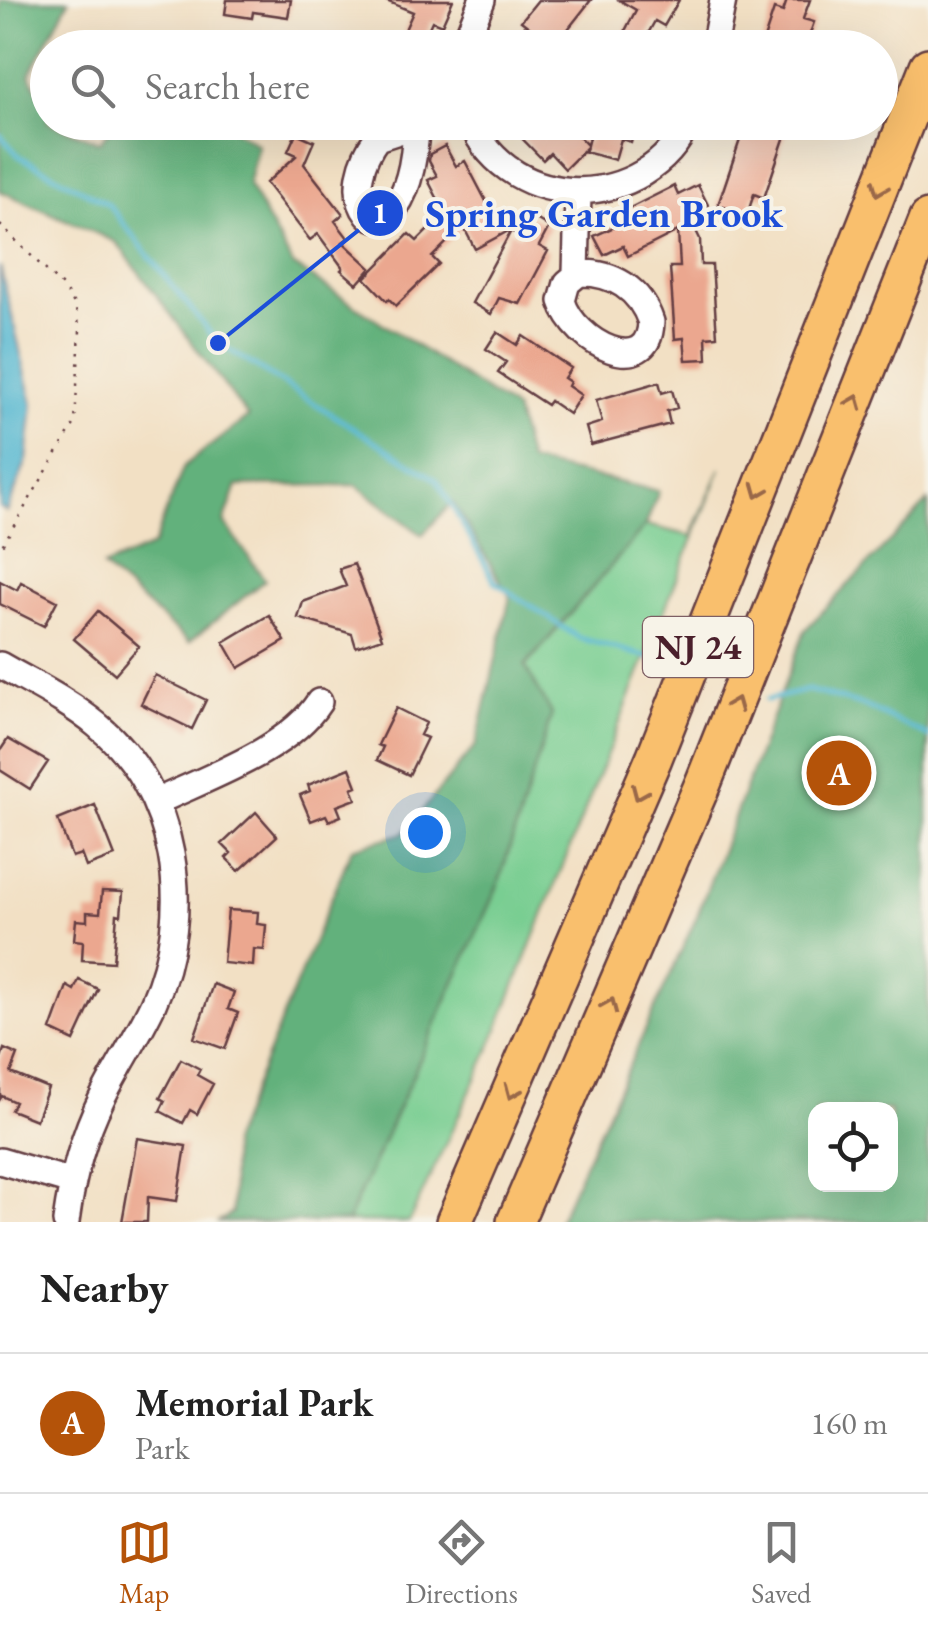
<!DOCTYPE html>
<html lang="en">
<head>
<meta charset="utf-8">
<style>
  :root { --surface:#fff; --page:#f2f2f2; --text:#222; --muted:#767676; --line:#e0e0e0; --accent:#b45309 }
  body { margin:0; font-family:"EB Garamond",serif; background:var(--page); color:var(--text) }
  .controls { position:absolute; right:30px; bottom:30px; display:grid; overflow:hidden; border-radius:20px; box-shadow:0 10px 40px #0002 }
  .controls button { width:90px; height:90px; display:grid; place-items:center; padding:0; border:0; border-bottom:2px solid var(--line); background:var(--surface); color:var(--text); font:50px sans-serif }
  .you { position:absolute; left:425px; top:832px; width:35px; height:35px; margin:-25px; border:8px solid #fff; border-radius:50%; background:#1a73e8; box-shadow:0 0 0 15px #1a73e833 }
  .badge { display:grid; place-items:center; width:65px; height:65px; border-radius:50%; background:var(--accent); color:#fff; font-size:32px; font-weight:700 }
  .pin { position:absolute; translate:-50% -50%; border:5px solid #fff; box-shadow:0 2px 10px #0006 }
  .list { margin:0; padding:0; list-style:none }
  h2 { display:flex; justify-content:space-between; align-items:center; height:130px; margin:0; padding:0 40px; font-size:42px }
  h2 small { font-size:32px; font-weight:400; color:var(--muted) }
  .list li { display:grid; grid-template-columns:65px 1fr auto; gap:30px; align-items:center; box-sizing:border-box; height:140px; padding:0 40px; border-top:2px solid var(--line) }
  .list b { display:block; font-size:38px; white-space:nowrap }
  .list p { margin:0; font-size:32px; white-space:nowrap; color:var(--muted) }
  .list em { font-size:32px; font-style:normal; color:var(--muted) }
  .icon { flex:none; width:55px; height:55px; fill:none; stroke:currentColor; stroke-width:2; stroke-linecap:round; stroke-linejoin:round }
  .map { position:relative; flex:none; width:928px; height:1222px; overflow:hidden }
  .search { position:absolute; background:var(--surface); box-shadow:0 10px 40px #0002; left:30px; right:30px; top:30px; height:110px; display:flex; align-items:center; gap:25px; box-sizing:border-box; padding:0 35px; border-radius:55px; color:var(--muted); font-size:38px }
  .sheet { height:270px; background:var(--surface) }
  nav { display:flex; justify-content:space-around; align-items:center; box-sizing:border-box; height:140px; border-top:2px solid var(--line); background:var(--surface); font-size:28px; color:var(--muted) }
  nav a { display:grid; justify-items:center; gap:5px }
  nav .on { color:var(--accent) }
  .map>svg:first-child { display:block }
  .green { fill:#79ce92; stroke:#62765e; stroke-width:2.5 }
  .forest { fill:#62b17c; stroke:#566854; stroke-width:2.5; fill-rule:evenodd }
  .water { fill:#51b6d0; stroke:#4e6a7e; stroke-width:2.5 }
  .lines { fill:none; stroke-linecap:round; stroke-linejoin:round }
  .stream { stroke:#51b6d0; stroke-width:5 }
  .building { fill:#eba78f }
  .minor-casing { stroke:#633c42; stroke-width:30 }
  .highway-casing { stroke:#633c42; stroke-width:40 }
  .path { stroke:#633c42; stroke-width:2.5; stroke-dasharray:2.5 8; stroke-linecap:butt }
  .minor { stroke:#fff; stroke-width:25 }
  .highway { stroke:#f9bf6d; stroke-width:35 }
  .oneway { stroke:#996749 }
  .labels { text-anchor:middle; stroke-width:8; stroke-linejoin:round; paint-order:stroke }
  .shield { fill:#f7f3e8; stroke:#7e5f64; stroke-width:2.5 }
  .shield-label { font-size:35px; font-weight:bold; fill:#4a1f2b }
  .leader { fill:none; stroke:#1d4ed8; stroke-width:4 }
  .callout-dot { fill:#1d4ed8; stroke:#f7f3e8; stroke-width:4 }
  .mark-label { font-size:30px; text-anchor:middle; font-weight:bold; fill:#fff }
  .callout-label { font-size:40px; text-anchor:middle; font-weight:bold; fill:#1d4ed8; stroke:#f7f3e8; stroke-width:8; stroke-linejoin:round; paint-order:stroke }
</style>
</head>
<body>
<div class="map">
<svg width="928" height="1222" viewBox="0 0 928 1222">
  <rect width="100%" height="100%" fill="#f7f3e8"/>
  <filter id="ink" filterUnits="userSpaceOnUse"><feTurbulence type="fractalNoise" baseFrequency=".01" numOctaves="2"/><feDisplacementMap in="SourceGraphic" scale="20" xChannelSelector="R" yChannelSelector="G"/><feConvolveMatrix kernelMatrix="1 2 1 2 8 2 1 2 1" color-interpolation-filters="sRGB"/></filter>
  <filter id="wash" filterUnits="userSpaceOnUse"><feTurbulence type="fractalNoise" baseFrequency=".0048" numOctaves="4" result="noise"/><feDisplacementMap in="SourceGraphic" scale="40" xChannelSelector="R" yChannelSelector="G"/><feGaussianBlur stdDeviation="2.25" result="paint"/><feColorMatrix in="noise" values="0 0 0 0 0 0 0 0 0 0 0 0 0 0 0 0 0 1.4 0 .05"/><feComposite in="paint" operator="in"/></filter>
  <g filter="url(#wash)">
    <rect width="100%" height="100%" fill="#f2e0c4"/>
    <!-- green -->
    <path class="green" d="M 721,468 L 489,1051 L 409,1222 L 347,1222 L 498,885 L 525,667 L 646,525 L 691,536 Z"/>
    <!-- forest -->
    <path class="forest" d="M 0,0 L 69,0 L 30,74 L 47,111 L 48,122 L 100,142 L 115,123 L 225,123 L 258,145 L 248,185 L 293,265 L 515,410 L 529,462 L 659,491 L 646,525 L 525,666 L 552,714 L 498,885 L 347,1222 L 219,1222 L 232,1213 L 231,1143 L 352,848 L 404,833 L 476,745 L 510,597 L 453,502 L 422,535 L 356,485 L 237,486 L 224,522 L 265,580 L 189,642 L 103,567 L 153,546 L 184,466 L 248,417 L 116,242 L 0,191 Z
      M 928,501 L 928,1222 L 558,1222 L 697,916 L 805,630 ZM 816,1110 L 890,1110 L 890,1184 L 816,1184 Z"/>
    <!-- water -->
    <path class="water" d="M 0,266 L 33,404 L 27,460 L 7,512 L 0,508 Z"/>
    <g class="lines">
      <!-- stream -->
      <path class="stream" d="M 0,135 L 19,156 L 108,204 L 218,343 L 437,480 L 495,582 L 579,638 L 663,661
        M 767,700 L 808,690 L 865,706 L 928,736"/>
    </g>
    <g id="blocks">
      <!-- building -->
      <path class="building" d="M 227,0 L 291,0 L 288,17 L 253,12 L 252,18 L 225,14 Z
        M 384,0 L 453,0 L 442,25 L 432,21 L 423,41 L 404,32 L 413,12 Z
        M 538,0 L 591,0 L 554,47 L 546,40 L 540,48 L 513,48 L 529,27 L 521,21 Z
        M 619,0 L 679,0 L 664,26 L 655,21 L 640,48 L 623,48 L 626,29 L 636,10 Z
        M 787,0 L 810,0 L 803,19 L 814,22 L 805,48 L 761,48 L 774,9 L 783,12 Z
        M 506,122 L 565,122 L 587,145 L 593,122 L 636,122 L 631,142 L 621,139 L 615,160 L 585,152 L 587,147 L 565,169 L 550,153 L 543,160 Z
        M 746,122 L 778,122 L 777,126 L 787,130 L 764,198 L 754,194 L 747,215 L 718,205 Z
        M 296,133 L 314,141 L 304,164 L 343,214 L 335,221 L 348,238 L 343,242 L 371,268 L 357,284 L 341,270 L 343,268 L 318,234 L 310,240 L 266,183 L 297,155 L 288,151 Z
        M 445,146 L 456,166 L 465,161 L 498,224 L 510,230 L 475,249 L 463,226 L 432,257 L 439,264 L 396,306 L 389,299 L 387,301 L 365,278 L 409,234 L 417,241 L 445,213 L 428,180 L 437,176 L 429,161 L 430,154 Z
        M 698,185 L 708,205 L 688,214 L 700,239 L 701,265 L 712,265 L 717,336 L 706,337 L 707,359 L 686,360 L 684,338 L 675,339 L 670,267 L 680,267 L 678,231 L 628,256 L 623,246 L 604,255 L 594,236 L 614,227 L 610,218 L 674,186 L 678,195 Z
        M 531,216 L 549,227 L 539,246 L 548,251 L 520,304 L 499,298 L 491,314 L 472,303 L 511,231 L 520,236 Z
        M 497,332 L 517,345 L 523,336 L 571,368 L 564,378 L 570,382 L 568,386 L 581,395 L 569,414 L 550,401 L 547,405 L 498,373 L 506,362 L 486,349 Z
        M 659,382 L 662,393 L 672,390 L 677,408 L 667,411 L 670,424 L 591,445 L 586,427 L 602,422 L 596,400 Z
        M 354,564 L 382,638 L 356,647 L 352,634 L 298,618 L 303,602 L 346,586 L 339,569 Z
        M 0,581 L 17,590 L 21,582 L 57,601 L 44,626 L 0,604 Z
        M 98,611 L 139,646 L 115,674 L 74,639 Z
        M 269,615 L 285,641 L 239,668 L 224,642 Z
        M 155,675 L 206,700 L 192,729 L 141,704 Z
        M 396,708 L 426,723 L 420,735 L 427,738 L 409,775 L 377,760 L 383,747 L 378,745 Z
        M 8,739 L 48,762 L 30,789 L 0,770 L 0,751 Z
        M 350,768 L 357,786 L 352,788 L 356,799 L 337,806 L 341,816 L 329,821 L 326,815 L 311,821 L 300,795 L 310,791 L 308,785 Z
        M 95,805 L 115,856 L 86,867 L 81,854 L 72,857 L 58,820 Z
        M 256,812 L 277,836 L 239,871 L 226,858 L 231,853 L 222,844 Z
        M 102,891 L 123,892 L 121,915 L 117,914 L 113,962 L 82,960 L 83,941 L 74,940 L 76,920 L 87,921 L 87,912 L 100,913 Z
        M 228,910 L 258,912 L 257,924 L 266,925 L 264,950 L 254,949 L 253,966 L 223,963 Z
        M 79,980 L 98,989 L 74,1041 L 51,1030 L 67,986 L 74,990 Z
        M 213,984 L 234,992 L 228,1009 L 238,1013 L 225,1049 L 194,1038 Z
        M 4,1049 L 18,1055 L 11,1073 L 48,1088 L 36,1120 L 11,1110 L 15,1102 L 2,1096 L 0,1099 L 0,1061 Z
        M 181,1059 L 200,1069 L 197,1075 L 213,1084 L 197,1114 L 190,1110 L 183,1123 L 160,1111 L 165,1101 L 160,1098 Z
        M 137,1138 L 186,1146 L 177,1201 L 148,1197 L 147,1222 L 122,1222 Z"/>
    </g>
  </g>
  <g filter="url(#ink)">
    <use href="#blocks" fill-opacity="0" stroke="#633c42" stroke-width="2.5"/>
    <g class="lines">
      <defs>
        <path id="minor" d="M 463,48 L 482,0
          M 714,48 L 723,0
          M 471,122 C 511,215 648,212 688,122
          M 416,126 C 415,155 410,192 390,214 L 375,218 L 368,215 C 350,192 362,158 377,138 L 426,122
          M 579,273 C 613,272 640,289 651,322 C 649,380 575,344 562,301 L 567,283 Z
          M 576,274 L 578,193
          M 0,665 C 33,684 68,701 97,725 C 178,791 195,911 153,1004 C 138,1036 118,1066 102,1098 C 82,1138 72,1178 66,1222
          M 156,802 C 208,777 288,750 319,702
          M 0,1161 L 72,1182"/>
        <path id="highway" d="M 454,1222 L 654,758 L 928,66
          M 515,1222 L 704,781 L 928,218"/>
      </defs>
      <!-- minor casing -->
      <use href="#minor" class="minor-casing"/>
      <!-- highway casing -->
      <use href="#highway" class="highway-casing"/>
      <!-- path -->
      <path class="path" d="M 0,225 L 63,287 L 75,305 L 80,330 L 75,423 L 0,549"/>
      <!-- minor -->
      <use href="#minor" class="minor"/>
      <!-- highway -->
      <use href="#highway" class="highway"/>
    </g>
    <!-- one-way arrows -->
    <defs><path id="oneway-chevron" d="M-2-3.5L2.5 0L-2 3.5" fill="none" stroke-width="1.6" stroke-linecap="round" stroke-linejoin="round" transform="scale(2.5)"/></defs>
    <g class="oneway">
      <use href="#oneway-chevron" transform="translate(879 189) rotate(112)"/>
      <use href="#oneway-chevron" transform="translate(855 402) rotate(-68)"/>
      <use href="#oneway-chevron" transform="translate(759 491) rotate(112)"/>
      <use href="#oneway-chevron" transform="translate(735 704) rotate(-68)"/>
      <use href="#oneway-chevron" transform="translate(639 793) rotate(113)"/>
      <use href="#oneway-chevron" transform="translate(610 1005) rotate(-67)"/>
      <use href="#oneway-chevron" transform="translate(512 1092) rotate(113)"/>
    </g>
  </g>
  <g class="labels">
    <!-- shield labels -->
    <rect class="shield" x="643" y="617" width="110" height="60" rx="8"/>
    <g class="shield-label">
      <text x="698" y="659">NJ 24</text>
    </g>
  </g>
  <!-- callouts -->
  <path class="leader" d="M218 343L380 213"/>
  <g class="callout-dot">
    <circle cx="218" cy="343" r="10"/>
    <circle cx="380" cy="213" r="25"/>
  </g>
  <g class="mark-label">
    <text x="380" y="223">1</text>
  </g>
  <g class="callout-label">
    <text x="604" y="227">Spring Garden Brook</text>
  </g>
</svg>
<div class="controls">
<button><svg class="icon" aria-label="locate" viewBox="0 0 24 24"><circle cx="12" cy="12" r="6"/><path d="M12 2v4M12 18v4M2 12h4M18 12h4"/></svg></button>
</div>
<div class="you"></div>
<div class="pin badge" style="left:839px;top:773px">A</div>
<div class="search"><svg class="icon" aria-label="search" viewBox="0 0 24 24"><circle cx="10" cy="10" r="6"/><path d="M15 15l6 6"/></svg>Search here</div>
</div>
<section class="sheet">
<h2>Nearby<small></small></h2>
<ul class="list">
<li><span class="badge">A</span><div><b>Memorial Park</b><p>Park</p></div><em>160 m</em></li>
</ul>
</section>
<nav>
<a class="on"><svg class="icon" aria-label="map" viewBox="0 0 24 24"><path d="M3 6l6-2 6 2 6-2v14l-6 2-6-2-6 2zM9 4v14M15 6v14"/></svg>Map</a>
<a><svg class="icon" aria-label="directions" viewBox="0 0 24 24"><path d="M12 3l9 9-9 9-9-9zM9 14v-3h6M13 9l2 2-2 2"/></svg>Directions</a>
<a><svg class="icon" aria-label="saved" viewBox="0 0 24 24"><path d="M7 4h10v16l-5-4-5 4z"/></svg>Saved</a>
</nav>
</body>
</html>
